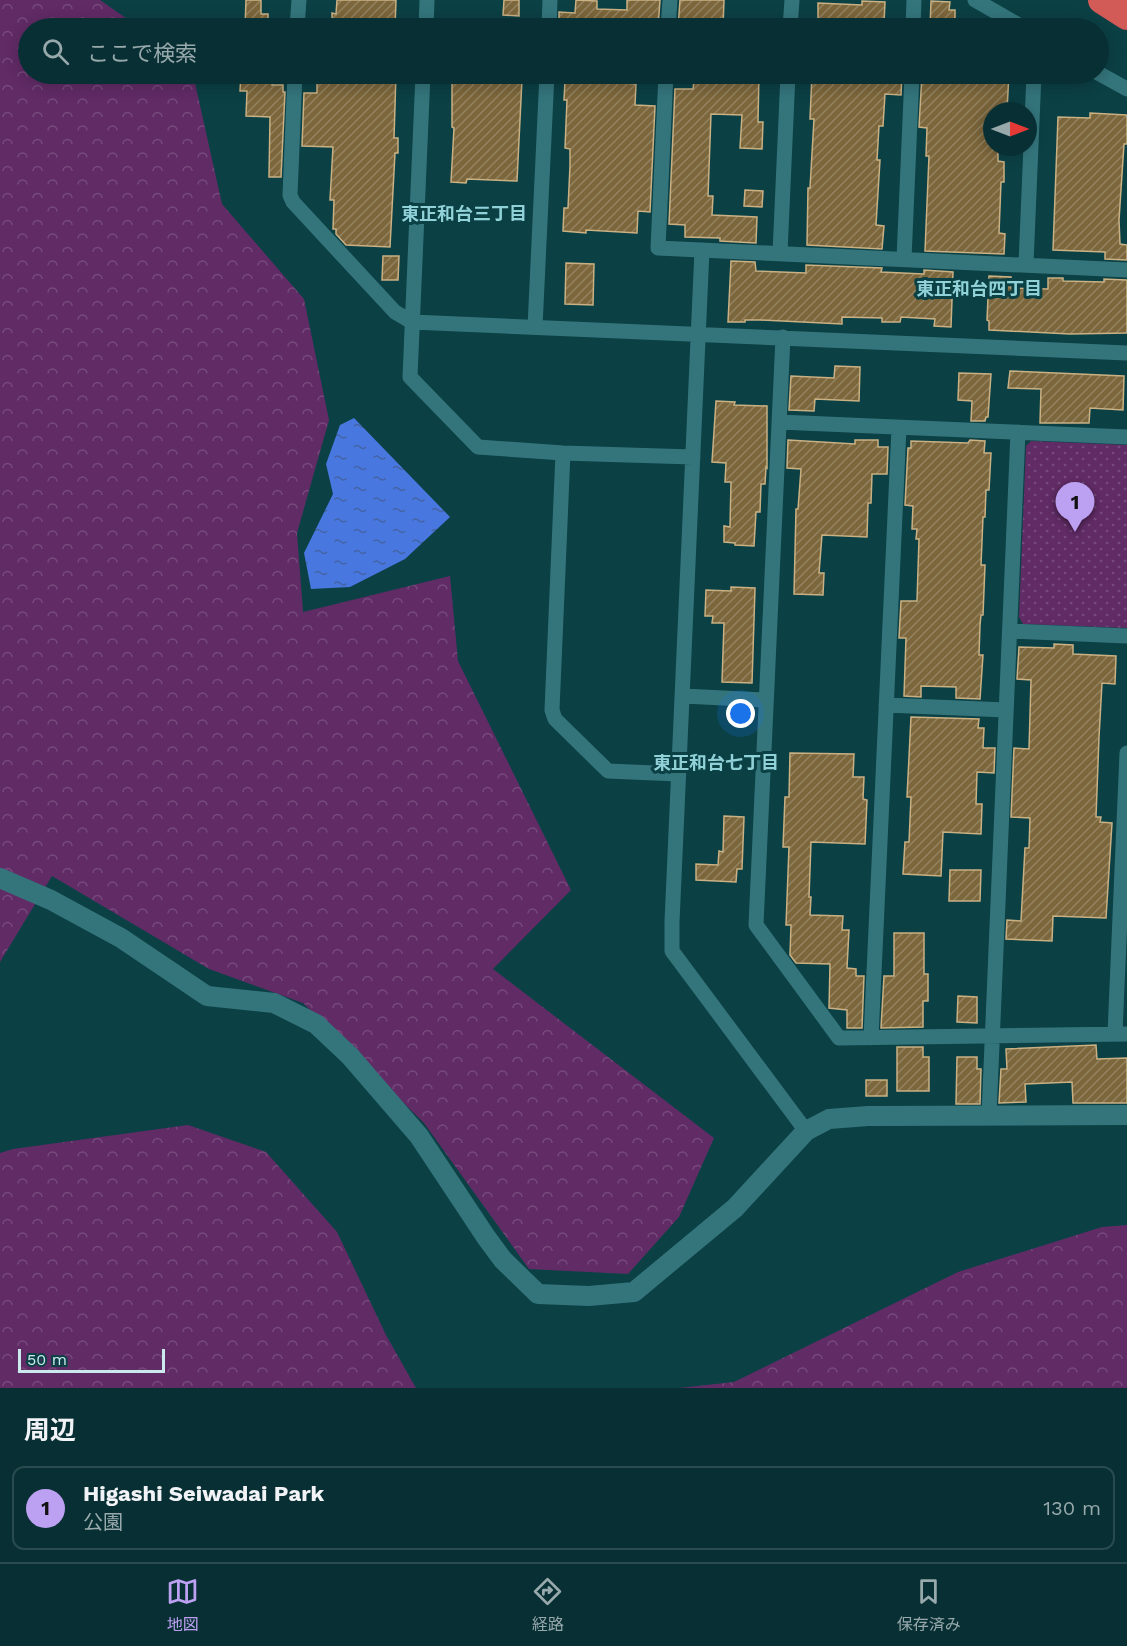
<!DOCTYPE html>
<html lang="ja">
<head>
<meta charset="utf-8">
<style>
  :root { --surface:#083034; --page:#11383c; --text:#f1f3f6; --muted:#98a9ac; --line:#294b4f; --accent:#bca0f2 }
  body { margin:0; font-family:"Work Sans","Noto Sans JP",sans-serif; background:var(--page); color:var(--text) }
  .compass { position:absolute; left:983px; top:102px; width:54px; height:54px; border-radius:50%; background:var(--surface); box-shadow:0 3px 15px #0003; rotate:90deg }
  .scale { position:absolute; left:18px; bottom:15px; width:147px; box-sizing:border-box; padding-left:6px; border:3px solid #caeaed; border-top:0; font-size:16px; line-height:21px; white-space:nowrap; color:#caeaed; -webkit-text-stroke:4px #0b4045; paint-order:stroke }
  .you { position:absolute; left:741px; top:714px; width:21px; height:21px; margin:-15px; border:4px solid #fff; border-radius:50%; background:#1a73e8; box-shadow:0 0 0 9px #1a73e833 }
  .badge { display:grid; place-items:center; width:39px; height:39px; border-radius:50%; background:var(--accent); color:#111; font-size:20px; font-weight:700 }
  .pin { position:absolute; translate:-50% -50px; filter:drop-shadow(0 2px 3px #0008) }
  .pin::after { content:''; position:absolute; top:32px; width:21px; height:18px; background:inherit; clip-path:polygon(0 0,100% 0,50% 100%) }
  .list { margin:0; padding:0; list-style:none }
  h2 { display:flex; justify-content:space-between; align-items:center; height:78px; margin:0; padding:0 24px; font-size:26px }
  h2 small { font-size:20px; font-weight:400; color:var(--muted) }
  .list li { display:grid; grid-template-columns:39px 1fr auto; gap:18px; align-items:center; box-sizing:border-box; height:84px; margin:0 12px 12px; padding:0 12px; border:2px solid var(--line); border-radius:12px }
  .list b { display:block; font-size:22px; white-space:nowrap }
  .list p { margin:0; font-size:20px; white-space:nowrap; color:var(--muted) }
  .list em { font-size:20px; font-style:normal; color:var(--muted) }
  .icon { flex:none; width:33px; height:33px; fill:none; stroke:currentColor; stroke-width:2; stroke-linecap:round; stroke-linejoin:round }
  .map { position:relative; flex:none; width:1127px; height:1388px; overflow:hidden }
  .search { position:absolute; background:var(--surface); box-shadow:0 3px 15px #0003; left:18px; right:18px; top:18px; height:66px; display:flex; align-items:center; gap:15px; box-sizing:border-box; padding:0 21px; border-radius:33px; color:var(--muted); font-size:22px }
  .sheet { height:174px; background:var(--surface) }
  nav { display:flex; justify-content:space-around; align-items:center; box-sizing:border-box; height:84px; border-top:2px solid var(--line); background:var(--surface); font-size:16px; color:var(--muted) }
  nav a { display:grid; justify-items:center; gap:3px }
  nav .on { color:var(--accent) }
  .map>svg:first-child { display:block }
  .forest { fill:url(#forest-crowns) }
  .park { fill:url(#park-dots) }
  .water { fill:url(#water-ripples) }
  .building { fill:url(#building-hatch); stroke:#c9b184; stroke-width:1.5 }
  .lines { fill:none; stroke-linecap:round; stroke-linejoin:round }
  .minor { stroke:#34757c; stroke-width:15 }
  .tertiary { stroke:#34757c; stroke-width:20 }
  .motorway { stroke:#d25b58; stroke-width:28 }
  .labels { text-anchor:middle; stroke-width:6; stroke-linejoin:round; paint-order:stroke }
  .neighbourhood-label { font-size:18px; font-weight:bold; fill:#91d2d9; stroke:#0b4045 }
</style>
</head>
<body>
<div class="map">
<svg width="1127" height="1388" viewBox="0 0 1127 1388">
  <defs>
    <pattern id="forest-crowns" width="20" height="18" patternUnits="userSpaceOnUse" patternTransform="scale(1.5)"><rect width="20" height="18" fill="#612b66"/><path d="M2 6a3 3 0 1 1 6 0M12 15a3 3 0 1 1 6 0" fill="none" stroke="#764a7c"/></pattern>
    <pattern id="park-dots" width="8" height="8" patternUnits="userSpaceOnUse" patternTransform="scale(1.5)"><rect width="8" height="8" fill="#612b66"/><path d="M2 2h.1M6 6h.1" fill="none" stroke="#764a7c" stroke-width="1.8" stroke-linecap="round"/></pattern>
    <pattern id="water-ripples" width="26" height="14" patternUnits="userSpaceOnUse" patternTransform="scale(1.5)"><rect width="26" height="14" fill="#4877e0"/><path d="M2 4q2-2 4 0t4 0M15 11q2-2 4 0t4 0" fill="none" stroke="#4463a3"/></pattern>
    <pattern id="building-hatch" width="6" height="6" patternUnits="userSpaceOnUse" patternTransform="scale(1.5)"><rect width="6" height="6" fill="#7c663b"/><path d="M-1 1l2-2M0 6l6-6M5 7l2-2" fill="none" stroke="#938361"/></pattern>
  </defs>
  <rect width="100%" height="100%" fill="#0b4045"/>
  <!-- forest -->
  <path class="forest" d="M 0,0 L 100,0 L 140,28 L 28,28 L 28,74 L 193,74 L 222,204 L 304,299 L 329,420 L 297,533 L 303,612 L 450,576 L 458,661 L 571,890 L 493,969 L 714,1138 L 679,1217 L 628,1274 L 529,1269 L 424,1123 L 303,1003 L 209,969 L 52,876 L 0,962 Z
    M 188,1125 L 266,1152 L 337,1232 L 386,1335 L 416,1388 L 0,1388 L 0,1153 L 13,1149 Z
    M 1127,1225 L 1127,1388 L 679,1388 L 734,1382 L 958,1272 L 1102,1227 Z"/>
  <!-- park -->
  <path class="park" d="M 1031,441 L 1127,445 L 1127,628 L 1023,624 L 1019,617 L 1026,446 Z"/>
  <!-- water -->
  <path class="water" d="M 354,418 L 450,517 L 405,559 L 350,587 L 311,589 L 304,553 L 333,494 L 326,464 L 340,425 Z"/>
  <!-- building -->
  <path class="building" d="M 246,0 L 261,0 L 261,14 L 268,14 L 268,28 L 245,28 Z
    M 337,0 L 396,0 L 395,28 L 332,28 L 332,13 L 336,14 Z
    M 504,0 L 519,0 L 519,16 L 503,15 Z
    M 576,0 L 597,1 L 597,9 L 627,10 L 627,0 L 660,0 L 658,28 L 559,27 L 559,12 L 575,13 Z
    M 680,0 L 724,0 L 723,28 L 678,28 Z
    M 862,1 L 885,2 L 884,23 L 842,21 L 842,25 L 818,24 L 818,3 L 862,5 Z
    M 931,1 L 950,2 L 949,10 L 955,10 L 955,28 L 930,28 Z
    M 241,74 L 259,74 L 259,81 L 273,82 L 272,85 L 283,85 L 283,92 L 285,92 L 281,177 L 269,177 L 270,117 L 246,116 L 247,91 L 240,91 Z
    M 317,74 L 396,74 L 394,138 L 398,138 L 398,153 L 395,153 L 390,247 L 346,245 L 336,234 L 336,229 L 333,229 L 334,200 L 330,200 L 333,147 L 302,146 L 304,93 L 317,93 Z
    M 500,74 L 515,74 L 515,78 L 522,79 L 517,181 L 467,179 L 466,183 L 451,182 L 454,128 L 452,127 L 452,78 L 498,79 L 500,78 Z
    M 695,74 L 759,74 L 758,122 L 763,122 L 762,149 L 740,148 L 742,115 L 711,114 L 708,196 L 713,196 L 712,215 L 757,217 L 756,243 L 720,241 L 720,238 L 685,237 L 685,225 L 669,224 L 675,89 L 693,89 Z
    M 812,74 L 902,74 L 901,95 L 885,94 L 883,126 L 879,126 L 877,160 L 880,160 L 876,225 L 884,226 L 882,249 L 807,245 L 808,188 L 810,188 L 814,119 L 810,119 Z
    M 922,74 L 1009,74 L 1007,110 L 992,110 L 992,147 L 998,147 L 998,161 L 1004,162 L 1004,182 L 1001,182 L 999,233 L 1005,234 L 1004,254 L 925,251 L 929,156 L 926,156 L 927,128 L 919,127 Z
    M 571,77 L 624,79 L 624,83 L 636,84 L 635,105 L 655,106 L 650,212 L 638,211 L 637,233 L 586,230 L 586,233 L 563,231 L 564,208 L 568,208 L 570,166 L 570,149 L 565,148 L 567,100 L 564,100 L 565,81 L 571,82 Z
    M 1090,113 L 1127,115 L 1127,144 L 1124,144 L 1119,220 L 1120,244 L 1127,245 L 1127,260 L 1105,259 L 1105,252 L 1053,250 L 1058,117 L 1090,118 Z
    M 745,190 L 763,191 L 762,207 L 744,206 Z
    M 383,256 L 399,256 L 398,280 L 382,280 Z
    M 731,261 L 755,262 L 756,271 L 806,273 L 806,265 L 882,268 L 881,272 L 924,274 L 924,270 L 953,272 L 951,327 L 934,326 L 935,319 L 901,317 L 900,322 L 882,322 L 882,318 L 842,317 L 842,324 L 760,320 L 745,320 L 745,322 L 728,322 Z
    M 566,263 L 594,264 L 593,305 L 565,304 Z
    M 989,276 L 1011,277 L 1011,288 L 1048,289 L 1048,278 L 1063,278 L 1063,281 L 1104,282 L 1104,279 L 1127,280 L 1127,333 L 1070,334 L 989,330 L 989,321 L 987,320 Z
    M 835,366 L 860,367 L 859,401 L 815,399 L 814,411 L 789,410 L 791,376 L 834,378 Z
    M 1010,371 L 1124,376 L 1123,410 L 1090,408 L 1089,423 L 1040,423 L 1041,389 L 1008,388 Z
    M 959,373 L 991,374 L 988,417 L 986,417 L 985,421 L 971,421 L 972,401 L 958,400 Z
    M 716,401 L 735,402 L 734,405 L 767,406 L 767,468 L 766,467 L 765,484 L 761,484 L 760,512 L 756,512 L 754,546 L 735,545 L 735,543 L 724,542 L 724,526 L 730,527 L 731,482 L 725,482 L 726,463 L 712,462 Z
    M 788,440 L 855,444 L 855,440 L 878,440 L 878,447 L 888,447 L 887,474 L 872,474 L 871,503 L 868,503 L 867,537 L 822,535 L 819,573 L 824,573 L 823,595 L 794,594 L 796,509 L 798,509 L 801,469 L 787,468 Z
    M 970,440 L 985,441 L 984,453 L 991,453 L 989,490 L 986,490 L 985,517 L 983,517 L 981,565 L 985,565 L 983,615 L 981,615 L 980,625 L 979,655 L 983,655 L 980,699 L 956,698 L 956,687 L 921,686 L 921,697 L 904,696 L 906,638 L 899,638 L 901,601 L 917,601 L 919,539 L 916,539 L 917,529 L 912,529 L 913,506 L 905,505 L 908,448 L 911,448 L 911,441 L 968,443 Z
    M 731,587 L 755,588 L 752,683 L 722,682 L 724,623 L 712,623 L 713,616 L 705,616 L 706,590 L 731,591 Z
    M 1054,644 L 1073,645 L 1073,654 L 1116,656 L 1115,684 L 1102,683 L 1099,737 L 1096,817 L 1101,817 L 1100,822 L 1112,823 L 1106,918 L 1053,916 L 1052,941 L 1006,939 L 1007,920 L 1021,921 L 1025,848 L 1029,848 L 1030,818 L 1011,817 L 1014,748 L 1029,749 L 1031,680 L 1017,679 L 1019,647 L 1054,648 Z
    M 911,717 L 979,719 L 978,728 L 984,728 L 983,748 L 995,748 L 994,773 L 977,772 L 976,804 L 982,804 L 981,834 L 943,832 L 941,876 L 903,874 L 905,842 L 909,842 L 911,797 L 907,797 Z
    M 790,753 L 854,754 L 853,777 L 864,777 L 863,799 L 867,800 L 865,844 L 811,842 L 809,897 L 811,897 L 810,915 L 843,916 L 842,930 L 849,930 L 847,968 L 856,969 L 856,976 L 864,976 L 862,1028 L 847,1028 L 847,1010 L 829,1008 L 830,964 L 796,963 L 790,955 L 791,925 L 786,925 L 789,847 L 783,847 L 785,797 L 789,797 Z
    M 724,816 L 744,817 L 742,869 L 737,869 L 736,882 L 696,880 L 696,864 L 718,865 L 719,851 L 723,852 Z
    M 950,870 L 981,870 L 980,901 L 949,901 Z
    M 894,933 L 924,933 L 924,974 L 928,974 L 928,1001 L 923,1001 L 923,1027 L 881,1028 L 884,976 L 894,976 Z
    M 958,996 L 977,997 L 977,1023 L 957,1022 Z
    M 1096,1045 L 1097,1059 L 1127,1058 L 1127,1103 L 1073,1103 L 1072,1082 L 1025,1084 L 1026,1102 L 999,1103 L 1001,1069 L 1007,1069 L 1006,1049 Z
    M 897,1047 L 923,1047 L 923,1057 L 929,1057 L 929,1091 L 897,1091 Z
    M 957,1057 L 977,1057 L 977,1069 L 981,1069 L 980,1104 L 956,1104 Z
    M 866,1080 L 887,1080 L 887,1096 L 866,1096 Z"/>
  <g class="lines">
    <!-- minor -->
    <path class="minor" d="M 975,0 L 1024,28
      M 297,28 L 299,0
      M 426,28 L 427,0
      M 549,28 L 550,0
      M 668,28 L 670,0
      M 790,28 L 792,0
      M 913,28 L 914,0
      M 1098,73 L 1127,89
      M 295,74 L 290,195 L 293,202 L 395,312 L 412,322 L 1127,353
      M 423,74 L 410,377 L 478,447 L 563,453 L 693,457
      M 666,74 L 658,248 L 1127,270
      M 702,250 L 672,922 L 672,951 L 806,1131
      M 780,253 L 788,74
      M 904,259 L 912,74
      M 1026,264 L 1034,74
      M 535,327 L 547,74
      M 783,337 L 756,925 L 839,1038 L 1127,1034
      M 779,422 L 1127,437
      M 563,453 L 552,710 L 555,719 L 608,771 L 678,774
      M 1010,631 L 1127,636
      M 683,696 L 765,700
      M 886,705 L 1006,710
      M 1115,1034 L 1127,753
      M 871,1038 L 899,428
      M 989,1115 L 1018,432"/>
    <!-- tertiary -->
    <path class="tertiary" d="M 0,878 L 51,900 L 121,938 L 207,996 L 274,1003 L 316,1024 L 350,1056 L 419,1136 L 486,1237 L 503,1260 L 538,1294 L 589,1296 L 634,1292 L 735,1208 L 806,1131 L 829,1119 L 868,1116 L 1127,1115"/>
    <!-- motorway -->
    <path class="motorway" d="M 1102,0 L 1127,16"/>
  </g>
  <g class="labels">
    <!-- neighbourhood labels -->
    <g class="neighbourhood-label">
      <text x="464" y="220">東正和台三丁目</text>
      <text x="979" y="295">東正和台四丁目</text>
      <text x="716" y="769">東正和台七丁目</text>
    </g>
  </g>
</svg>
<svg class="compass" viewBox="-18 -18 36 36"><path d="M0-13l5 13h-10z" fill="#e53935"/><path d="M0 13l5-13h-10z" fill="#98a9ac"/></svg>
<div class="scale">50 m</div>
<div class="you"></div>
<div class="pin badge" style="left:1075px;top:532px">1</div>
<div class="search"><svg class="icon" aria-label="search" viewBox="0 0 24 24"><circle cx="10" cy="10" r="6"/><path d="M15 15l6 6"/></svg>ここで検索</div>
</div>
<section class="sheet">
<h2>周辺<small></small></h2>
<ul class="list">
<li><span class="badge">1</span><div><b>Higashi Seiwadai Park</b><p>公園</p></div><em>130 m</em></li>
</ul>
</section>
<nav>
<a class="on"><svg class="icon" aria-label="map" viewBox="0 0 24 24"><path d="M3 6l6-2 6 2 6-2v14l-6 2-6-2-6 2zM9 4v14M15 6v14"/></svg>地図</a>
<a><svg class="icon" aria-label="directions" viewBox="0 0 24 24"><path d="M12 3l9 9-9 9-9-9zM9 14v-3h6M13 9l2 2-2 2"/></svg>経路</a>
<a><svg class="icon" aria-label="saved" viewBox="0 0 24 24"><path d="M7 4h10v16l-5-4-5 4z"/></svg>保存済み</a>
</nav>
</body>
</html>
